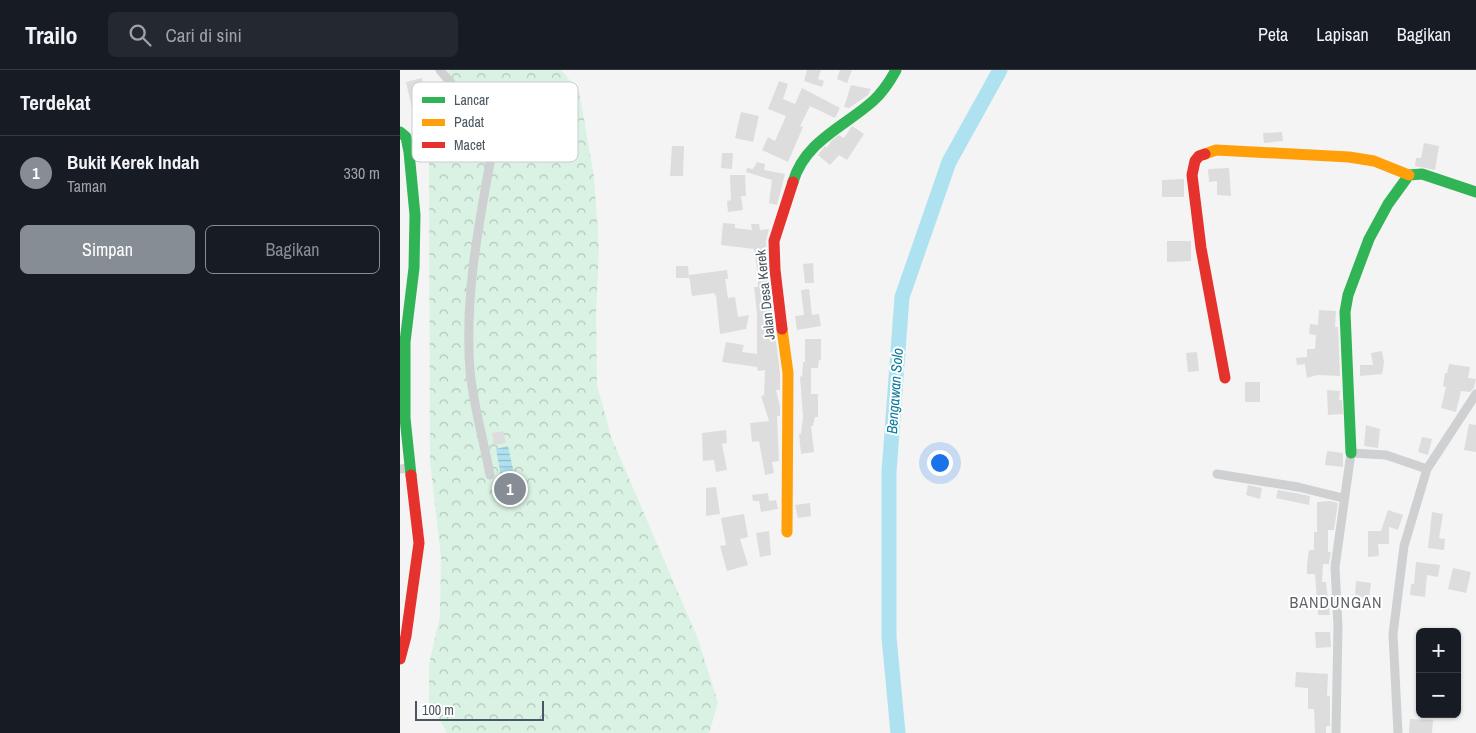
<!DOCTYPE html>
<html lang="id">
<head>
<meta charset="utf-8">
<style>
  :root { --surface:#171b24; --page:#242831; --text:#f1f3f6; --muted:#9ea1a6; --line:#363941; --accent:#868d94 }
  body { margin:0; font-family:"Archivo Narrow",sans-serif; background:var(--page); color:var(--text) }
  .controls { position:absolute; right:15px; bottom:15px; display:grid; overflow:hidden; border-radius:8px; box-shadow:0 1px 4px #0004 }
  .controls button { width:45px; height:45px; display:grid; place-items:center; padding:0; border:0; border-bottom:1px solid var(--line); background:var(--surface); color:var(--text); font:25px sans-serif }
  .scale { position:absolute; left:15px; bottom:12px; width:129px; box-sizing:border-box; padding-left:5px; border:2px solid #4a5661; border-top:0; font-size:14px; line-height:18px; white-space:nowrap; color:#4a5661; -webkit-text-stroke:4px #fff; paint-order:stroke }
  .you { position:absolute; left:539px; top:392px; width:18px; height:18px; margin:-12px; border:4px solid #fff; border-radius:50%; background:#1a73e8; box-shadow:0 0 0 8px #1a73e833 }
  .badge { display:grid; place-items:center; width:32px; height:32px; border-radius:50%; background:var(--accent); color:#fff; font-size:16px; font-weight:700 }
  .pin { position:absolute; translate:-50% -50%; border:2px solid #fff; box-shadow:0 1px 5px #0006 }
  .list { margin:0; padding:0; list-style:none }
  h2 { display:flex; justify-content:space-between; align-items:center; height:65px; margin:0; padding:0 20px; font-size:21px }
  h2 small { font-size:16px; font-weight:400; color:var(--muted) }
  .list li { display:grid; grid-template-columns:32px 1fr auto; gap:15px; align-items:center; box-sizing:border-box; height:75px; padding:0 20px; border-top:1px solid var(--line) }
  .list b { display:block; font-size:19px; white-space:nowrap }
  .list p { margin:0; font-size:16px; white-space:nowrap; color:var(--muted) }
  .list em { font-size:16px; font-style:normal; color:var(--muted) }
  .actions { display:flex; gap:10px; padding:15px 20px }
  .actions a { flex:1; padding:11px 0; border:1px solid var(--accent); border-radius:8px; text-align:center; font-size:18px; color:var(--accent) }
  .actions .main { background:var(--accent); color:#fff }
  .icon { flex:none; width:28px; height:28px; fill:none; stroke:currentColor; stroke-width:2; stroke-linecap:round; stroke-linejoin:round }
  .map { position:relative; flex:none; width:1076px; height:663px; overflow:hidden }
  header { display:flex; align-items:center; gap:30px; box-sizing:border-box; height:70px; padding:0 25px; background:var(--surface); border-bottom:1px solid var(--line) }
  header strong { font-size:24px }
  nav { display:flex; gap:28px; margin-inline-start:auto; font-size:18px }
  .search { width:350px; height:45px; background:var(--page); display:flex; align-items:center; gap:12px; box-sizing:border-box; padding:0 18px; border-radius:8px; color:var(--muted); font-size:19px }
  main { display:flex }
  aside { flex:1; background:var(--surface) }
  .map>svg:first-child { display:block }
  .forest { fill:url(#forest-crowns) }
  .water { fill:url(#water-rules) }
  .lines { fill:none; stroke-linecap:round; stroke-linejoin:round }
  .river { stroke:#aee2f0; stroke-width:15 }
  .building { fill:#ddddde }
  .street { stroke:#ced0d2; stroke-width:9 }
  .fast { stroke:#30b455; stroke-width:11 }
  .slow { stroke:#ff9f0a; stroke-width:11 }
  .jam { stroke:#e5322d; stroke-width:11 }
  .labels { text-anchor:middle; stroke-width:4; stroke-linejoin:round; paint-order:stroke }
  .street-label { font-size:14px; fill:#4a5661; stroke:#fff }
  .water-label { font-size:15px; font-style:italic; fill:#0c7c9b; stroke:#fff }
  .quarter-label { font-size:16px; letter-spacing:1px; fill:#5f6368; stroke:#fff }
  .key { fill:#fff; stroke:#c9ccd0; stroke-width:1 }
  .key-label { font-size:14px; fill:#4a5661 }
</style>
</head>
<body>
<header>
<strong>Trailo</strong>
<div class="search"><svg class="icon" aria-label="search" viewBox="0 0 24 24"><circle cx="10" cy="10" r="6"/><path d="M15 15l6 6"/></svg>Cari di sini</div>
<nav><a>Peta</a><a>Lapisan</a><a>Bagikan</a></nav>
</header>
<main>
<aside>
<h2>Terdekat<small></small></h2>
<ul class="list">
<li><span class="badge">1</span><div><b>Bukit Kerek Indah</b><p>Taman</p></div><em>330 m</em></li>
</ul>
<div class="actions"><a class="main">Simpan</a><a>Bagikan</a></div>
</aside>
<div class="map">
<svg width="1076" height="663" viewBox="0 0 1076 663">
  <defs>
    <pattern id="forest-crowns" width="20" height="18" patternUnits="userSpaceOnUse" patternTransform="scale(1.25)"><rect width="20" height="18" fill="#d9f2e3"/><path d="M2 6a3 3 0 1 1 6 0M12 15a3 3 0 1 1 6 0" fill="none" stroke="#b2c7bb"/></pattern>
    <pattern id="water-rules" width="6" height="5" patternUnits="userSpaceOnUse" patternTransform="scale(1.25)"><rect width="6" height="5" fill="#aee2f0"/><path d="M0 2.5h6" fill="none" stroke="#90bac6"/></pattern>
  </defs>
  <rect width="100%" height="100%" fill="#f4f4f4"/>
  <!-- forest -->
  <path class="forest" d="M 49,0 L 161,0 L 179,21 L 194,107 L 199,178 L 196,244 L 197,315 L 212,369 L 298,569 L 318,633 L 309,663 L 47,663 L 29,631 L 29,594 L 40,546 L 41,487 L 30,392 L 29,74 Z"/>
  <!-- water -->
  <path class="water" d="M 108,376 L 114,404 L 101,406 L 96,379 Z"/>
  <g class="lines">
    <!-- river -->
    <path class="river" d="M 498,663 L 489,567 L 489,402 L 502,227 L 549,92 L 600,0"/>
  </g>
  <!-- building -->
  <path class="building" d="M 407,0 L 421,0 L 418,9 L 424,11 L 422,17 L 404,11 Z
    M 440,0 L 452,0 L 447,13 L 437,9 Z
    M 22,8 L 24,19 L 33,16 L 37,29 L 27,31 L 29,38 L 13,43 L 6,12 Z
    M 379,11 L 388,14 L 383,29 L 395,34 L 402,18 L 440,38 L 435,48 L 410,36 L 400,56 L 403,57 L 388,92 L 362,80 L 368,67 L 375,71 L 386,46 L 368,39 Z
    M 451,15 L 471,19 L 468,25 L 449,38 L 444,37 Z
    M 341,42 L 359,46 L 353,72 L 335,68 Z
    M 452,56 L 464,64 L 447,90 L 439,85 L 430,95 L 418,85 L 425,76 L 427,78 L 431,71 L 439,65 L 444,68 Z
    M 882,62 L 883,71 L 864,73 L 863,63 Z
    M 1024,73 L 1039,76 L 1035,100 L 1015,96 L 1016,88 L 1021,88 Z
    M 272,76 L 284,76 L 283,106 L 270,106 Z
    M 322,83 L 333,83 L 332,99 L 321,98 Z
    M 357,92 L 365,94 L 364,100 L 385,104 L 377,135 L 369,133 L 372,110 L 346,102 L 347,98 L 353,99 Z
    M 829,98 L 831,126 L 817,125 L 817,111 L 809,112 L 808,99 Z
    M 330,105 L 345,105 L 346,126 L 341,126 L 343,140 L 328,142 L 327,131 L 331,130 Z
    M 784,109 L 784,127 L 762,127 L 762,110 Z
    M 323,153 L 335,154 L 335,158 L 352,160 L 351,154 L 359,154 L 360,160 L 369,159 L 366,171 L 368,213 L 366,213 L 370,242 L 367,242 L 370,265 L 375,264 L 380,303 L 380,320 L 376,320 L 380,336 L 380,346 L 377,346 L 379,391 L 372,392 L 374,403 L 365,405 L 359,371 L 352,372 L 350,353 L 369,351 L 361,326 L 364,325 L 365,300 L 358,301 L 357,297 L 322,292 L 326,272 L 344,275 L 342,282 L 357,284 L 357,243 L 354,217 L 358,217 L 358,205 L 354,179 L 321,175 Z
    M 767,171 L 791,171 L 791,191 L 767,192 Z
    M 413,193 L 414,213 L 405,213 L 403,194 Z
    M 276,196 L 288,196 L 289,208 L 276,208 Z
    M 327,200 L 328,209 L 325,209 L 328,228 L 335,227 L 338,247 L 349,245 L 346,259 L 320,264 L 316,226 L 314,223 L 292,226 L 289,205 Z
    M 409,219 L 412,245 L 419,244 L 421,256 L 397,260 L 395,246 L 404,245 L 401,220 Z
    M 919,240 L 936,241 L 935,257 L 938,257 L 940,306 L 917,305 L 907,308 L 905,294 L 897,295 L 896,288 L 907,287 L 907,279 L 915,279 L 916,265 L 909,264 L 910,254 L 918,255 Z
    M 405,269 L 421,269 L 421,290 L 419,290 L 418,298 L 411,298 L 411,324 L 418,324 L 418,347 L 415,347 L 413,356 L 411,356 L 414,382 L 401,384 L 399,364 L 401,364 L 403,347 L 400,306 L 402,307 L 403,292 L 405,292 Z
    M 982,281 L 984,292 L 982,304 L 960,306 L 960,295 L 973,295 L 971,283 Z
    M 797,282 L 799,301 L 788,302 L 786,283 Z
    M 1049,294 L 1070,297 L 1068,308 L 1076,309 L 1074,318 L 1070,322 L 1061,321 L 1056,342 L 1041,338 L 1046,317 L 1043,316 L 1045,303 L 1047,303 Z
    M 845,312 L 860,312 L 860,332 L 845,332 Z
    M 927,320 L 940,321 L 939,330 L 942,330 L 943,344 L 928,345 Z
    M 1069,354 L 1076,355 L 1076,382 L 1064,380 Z
    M 966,355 L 980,359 L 978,378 L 964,376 Z
    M 326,360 L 327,373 L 322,374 L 327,400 L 316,402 L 314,390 L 303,391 L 302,363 Z
    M 103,361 L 106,373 L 94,375 L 92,363 Z
    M 1022,367 L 1032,369 L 1028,385 L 1018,382 Z
    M 927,381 L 943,383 L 943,397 L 925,395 Z
    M 120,410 L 124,426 L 105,429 L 101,414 Z
    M 848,415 L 862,418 L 860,429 L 846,425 Z
    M 316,417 L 320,444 L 306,446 L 306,418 Z
    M 878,420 L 910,426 L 909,435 L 876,428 Z
    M 368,423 L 369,431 L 376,430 L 378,439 L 361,442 L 359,431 L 353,431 L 352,425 Z
    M 930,431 L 938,433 L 934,460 L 928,460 L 928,482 L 931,482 L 929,494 L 923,494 L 922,512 L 926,512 L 930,545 L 918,545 L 915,504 L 907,504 L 907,494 L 909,480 L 914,480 L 914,462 L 917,462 L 917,432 Z
    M 410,433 L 411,446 L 398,448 L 395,435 Z
    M 988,440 L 1003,445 L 998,460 L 989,457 L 989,474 L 978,474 L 979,486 L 968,487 L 968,461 L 981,461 Z
    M 1032,442 L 1043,444 L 1039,468 L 1045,469 L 1044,480 L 1028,478 Z
    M 344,444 L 348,467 L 340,469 L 348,495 L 327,501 L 320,476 L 326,475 L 321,448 Z
    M 369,461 L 371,485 L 360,487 L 356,463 Z
    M 1016,492 L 1040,495 L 1038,507 L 1027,505 L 1025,527 L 1010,525 L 1011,514 L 1014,514 Z
    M 1053,498 L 1071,502 L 1066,523 L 1048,519 Z
    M 956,511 L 971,513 L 969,528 L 955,527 Z
    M 915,562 L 930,562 L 931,577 L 916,578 Z
    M 896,602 L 928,604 L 927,626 L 930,626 L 930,656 L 926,656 L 926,663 L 915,663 L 914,639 L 908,639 L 908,618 L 895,617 Z
    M 1010,649 L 1033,650 L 1032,663 L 1009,663 Z"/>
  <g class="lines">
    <!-- street -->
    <path class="street" d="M 40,0 L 95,65 C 81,143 64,221 70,300 C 73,335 84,371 90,405
      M 0,399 L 10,398
      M 817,404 L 898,417 L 943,428
      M 936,663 L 938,557 L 935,497 L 951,383 L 986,385 L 1027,399
      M 998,663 L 993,564 L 1004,476 L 1027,399 L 1076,324"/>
    <!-- fast -->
    <path class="fast" d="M 0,62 L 6,67 L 9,82 L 15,145 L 14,198 L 5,272 L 5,348 L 11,405
      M 393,112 C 405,71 444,57 473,31 C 483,22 490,11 496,0
      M 951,383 L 945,242 L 948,225 L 969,169 L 988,134 L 1009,105 L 1022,104 L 1076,122"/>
    <!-- slow -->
    <path class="slow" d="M 805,84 L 816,80 L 949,87 L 974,91 L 1009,105
      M 382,259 L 388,303 L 387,462"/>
    <!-- jam -->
    <path class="jam" d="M 805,84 L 799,86 L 795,91 L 792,105 L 801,178 L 825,308
      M 382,259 L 375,200 L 374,171 L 393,112
      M 0,589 L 6,566 L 19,473 L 11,405"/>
  </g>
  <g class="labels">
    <!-- street labels -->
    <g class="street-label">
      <text transform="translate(365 225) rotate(-96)" y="5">Jalan Desa Kerek</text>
    </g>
    <!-- water labels -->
    <g class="water-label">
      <text transform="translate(495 321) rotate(-86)" y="5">Bengawan Solo</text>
    </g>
    <!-- quarter labels -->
    <g class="quarter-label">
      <text x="936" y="538">BANDUNGAN</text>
    </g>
  </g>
  <!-- legend -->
  <rect x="12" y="12" width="166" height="80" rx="8" class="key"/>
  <rect x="22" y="27" width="23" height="6" fill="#30b455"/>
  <rect x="22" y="49" width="23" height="7" fill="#ff9f0a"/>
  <rect x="22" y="72" width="23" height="6" fill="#e5322d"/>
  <g class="key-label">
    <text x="54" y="35">Lancar</text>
    <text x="54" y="57">Padat</text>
    <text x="54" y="80">Macet</text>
  </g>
</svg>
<div class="controls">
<button>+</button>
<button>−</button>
</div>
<div class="scale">100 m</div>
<div class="you"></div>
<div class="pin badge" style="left:110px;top:419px">1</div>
</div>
</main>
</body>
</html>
